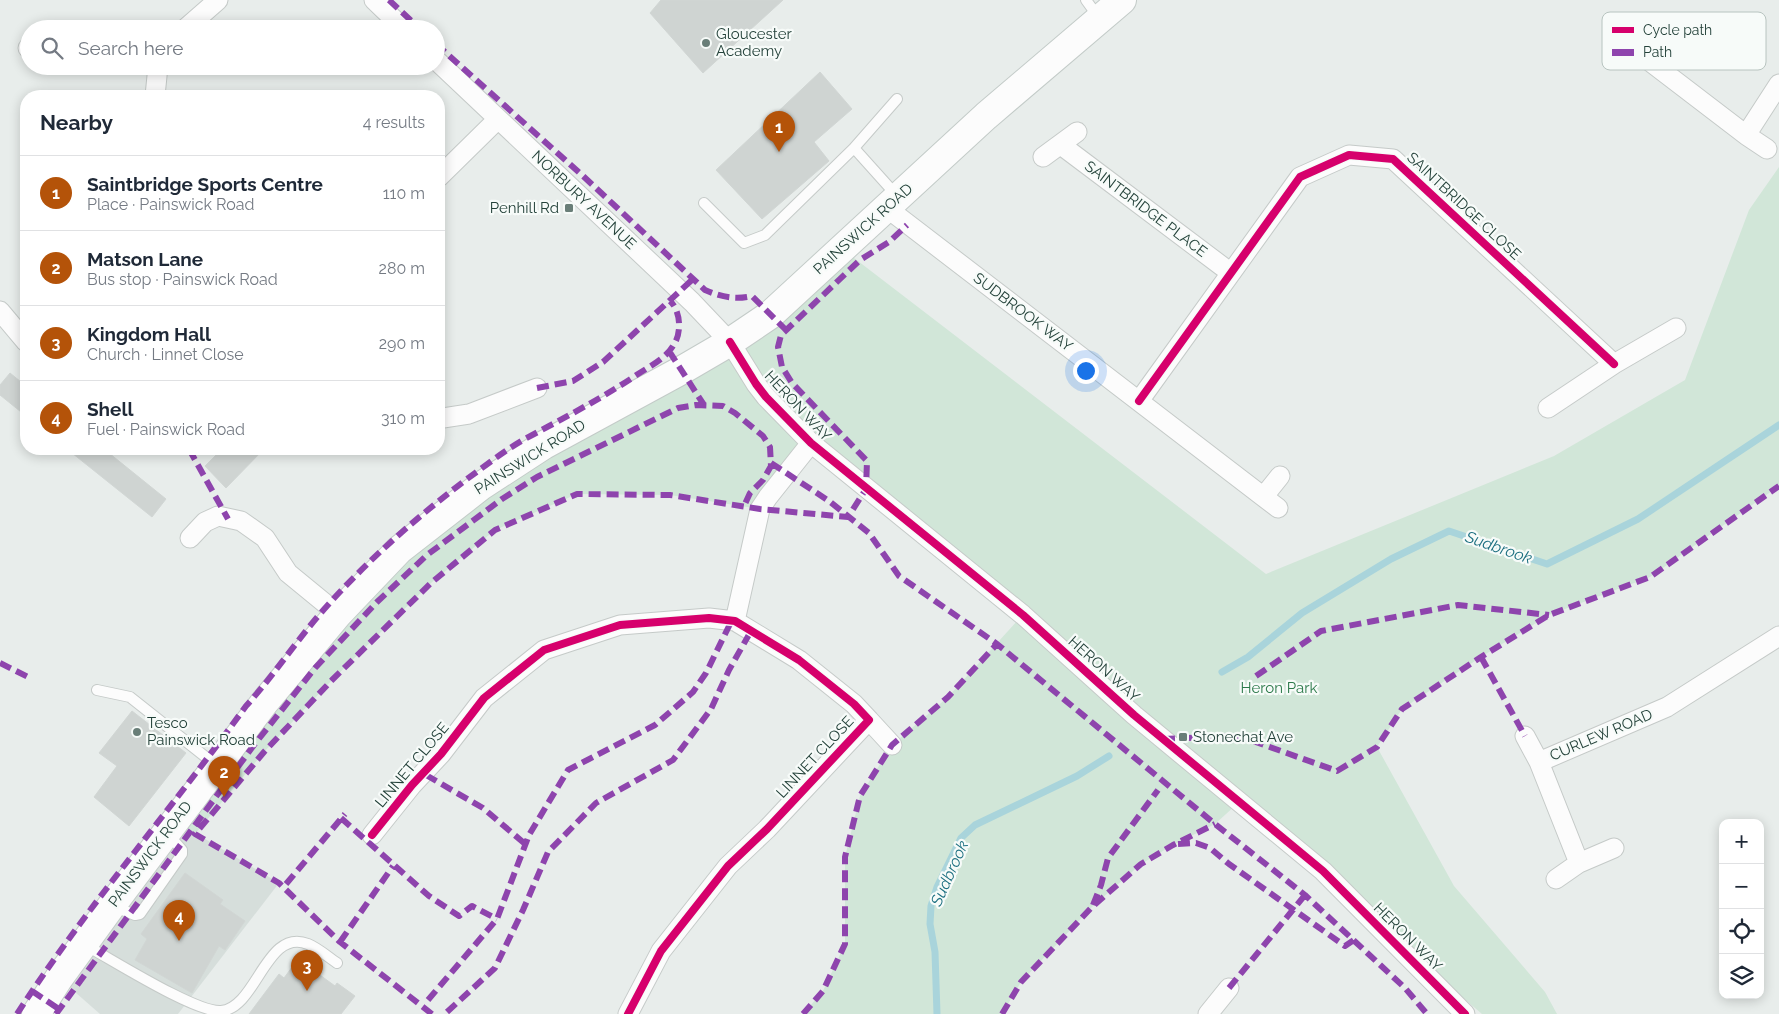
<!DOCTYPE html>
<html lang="en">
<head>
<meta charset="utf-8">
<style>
  :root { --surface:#fff; --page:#f2f2f3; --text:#1f2937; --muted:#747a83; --line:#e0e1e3; --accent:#b45309 }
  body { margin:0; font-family:Raleway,sans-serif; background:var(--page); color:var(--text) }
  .controls { position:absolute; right:15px; bottom:15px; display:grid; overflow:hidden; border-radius:10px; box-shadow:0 2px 12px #0003 }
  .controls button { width:45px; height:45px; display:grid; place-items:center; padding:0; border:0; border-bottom:1px solid var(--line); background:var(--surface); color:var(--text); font:25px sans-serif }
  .you { position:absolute; left:1085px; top:370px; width:18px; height:18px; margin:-12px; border:4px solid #fff; border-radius:50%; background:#1a73e8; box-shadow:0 0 0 8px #1a73e833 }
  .badge { display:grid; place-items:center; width:32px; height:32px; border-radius:50%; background:var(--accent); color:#fff; font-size:16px; font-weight:700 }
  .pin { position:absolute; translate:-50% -41px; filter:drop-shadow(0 1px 2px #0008) }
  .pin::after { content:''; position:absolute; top:26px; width:18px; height:15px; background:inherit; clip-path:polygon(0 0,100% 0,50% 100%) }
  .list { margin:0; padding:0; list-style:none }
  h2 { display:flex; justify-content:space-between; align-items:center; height:65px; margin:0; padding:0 20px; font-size:21px }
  h2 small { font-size:16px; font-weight:400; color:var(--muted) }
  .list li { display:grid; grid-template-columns:32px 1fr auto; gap:15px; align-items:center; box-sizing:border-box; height:75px; padding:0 20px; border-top:1px solid var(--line) }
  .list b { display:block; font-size:19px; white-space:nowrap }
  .list p { margin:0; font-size:16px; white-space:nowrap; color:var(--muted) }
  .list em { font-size:16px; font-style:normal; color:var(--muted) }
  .icon { flex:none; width:28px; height:28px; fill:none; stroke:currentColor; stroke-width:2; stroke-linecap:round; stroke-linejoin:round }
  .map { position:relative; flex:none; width:1779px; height:1014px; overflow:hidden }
  .search { position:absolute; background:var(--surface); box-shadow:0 2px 12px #0003; left:20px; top:20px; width:425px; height:55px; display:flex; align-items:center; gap:12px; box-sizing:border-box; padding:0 18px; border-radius:28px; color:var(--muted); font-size:19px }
  .panel { position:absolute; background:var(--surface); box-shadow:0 2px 12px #0003; left:20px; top:90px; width:425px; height:365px; border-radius:20px }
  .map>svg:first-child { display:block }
  .built { fill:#d6dedb }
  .green { fill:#d1e6d8 }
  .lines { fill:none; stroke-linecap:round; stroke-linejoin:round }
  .stream { stroke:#a9d4db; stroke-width:7 }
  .building { fill:#cfd4d2; stroke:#d1d6d4 }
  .lane-casing { stroke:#c5cac8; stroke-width:12 }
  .street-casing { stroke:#c5cac8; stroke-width:21 }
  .secondary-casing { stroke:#c3cbc8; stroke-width:30 }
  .lane { stroke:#fcfcfc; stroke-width:10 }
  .street { stroke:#fcfcfc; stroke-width:19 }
  .secondary { stroke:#fcfcfc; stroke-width:28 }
  .quiet { stroke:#8e44ad; stroke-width:6; stroke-dasharray:12 6; stroke-linecap:butt }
  .cycleway-casing { stroke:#f7fbf9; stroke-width:11 }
  .cycleway { stroke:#d6006c; stroke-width:8 }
  .poi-dot { fill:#697e78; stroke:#f7fbf9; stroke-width:2 }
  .labels { text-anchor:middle; stroke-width:4.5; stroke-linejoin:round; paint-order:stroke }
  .poi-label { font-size:15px; fill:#24423a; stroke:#f7fbf9; text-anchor:start }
  .street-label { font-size:15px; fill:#24423a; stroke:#f7fbf9 }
  .park-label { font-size:15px; fill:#2d7a4b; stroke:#f7fbf9 }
  .water-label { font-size:16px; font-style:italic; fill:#1c6f80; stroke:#f7fbf9 }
  .key { fill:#f7fbf9; stroke:#b8c4c0; stroke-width:1 }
  .key-label { font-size:14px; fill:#24423a }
</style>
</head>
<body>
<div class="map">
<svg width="1779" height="1014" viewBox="0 0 1779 1014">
  <rect width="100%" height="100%" fill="#e8edeb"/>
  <!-- built -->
  <path class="built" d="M 175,821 L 279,883 L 178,1014 L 100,1014 L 59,978 Z"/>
  <!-- green -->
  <path class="green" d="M 1779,167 L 1779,486 L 1650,577 L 1549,615 L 1481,657 L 1402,709 L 1377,747 L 1454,886 L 1545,992 L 1557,1014 L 1482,1014 L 1237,804 L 1215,824 L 1173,845 L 1141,864 L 1092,907 L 1021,982 L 1002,1014 L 803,1014 L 823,991 L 845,944 L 845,857 L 860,796 L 892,745 L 948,697 L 1019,619 L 811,443 L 760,509 L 670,495 L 577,494 L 495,530 L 431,583 L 332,680 L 264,752 L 195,834 L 175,821 L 399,550 L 682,370 L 841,248 L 1266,574 L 1554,456 L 1685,380 L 1749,210 Z"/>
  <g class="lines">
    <!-- stream -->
    <path class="stream" d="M 1222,672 L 1248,657 L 1302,613 L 1391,559 L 1449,531 L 1547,564 L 1638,519 L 1779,425
      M 937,1014 L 935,952 L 930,924 L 931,906 L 937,887 L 961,838 L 975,825 L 1077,776 L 1109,756"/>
  </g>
  <!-- building -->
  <path class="building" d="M 661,0 L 783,0 L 703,73 L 650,13 Z
    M 820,72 L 852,109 L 814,142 L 829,161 L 762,219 L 716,170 Z
    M 10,373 L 26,386 L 26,416 L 0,395 L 0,385 Z
    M 67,449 L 104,449 L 166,499 L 152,517 Z
    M 222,449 L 264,449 L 226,488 L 205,466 Z
    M 132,711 L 186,753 L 129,826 L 94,797 L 117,766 L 99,753 Z
    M 185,873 L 223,900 L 220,904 L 245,921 L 225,950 L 219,946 L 192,993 L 135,960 L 147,939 L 141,934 Z
    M 298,959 L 335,986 L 337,983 L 355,996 L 341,1014 L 249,1014 L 279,974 L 284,978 Z"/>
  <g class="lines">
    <defs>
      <path id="lane" d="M 1086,0 L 1099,18
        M 897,99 L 854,148 L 898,197
        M 704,203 L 744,243 L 765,235 L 854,148
        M 97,690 L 130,697 L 217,766
        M 113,906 L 135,915 L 140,914 L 182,854 L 182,850 L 167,833
        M 85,945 C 111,959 196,1013 221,1011 C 257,1008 266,927 308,944 C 318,948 328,957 337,963"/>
      <path id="street" d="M 374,0 L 404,29
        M 185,29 L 218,0
        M 1614,34 L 1746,135 L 1779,84
        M 28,48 L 29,48
        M 436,60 L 692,302 L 730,342 L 756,384 L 766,397 L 811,443 L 1023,615 L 1134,715 L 1323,871 L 1465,1014
        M 155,96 L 158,66
        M 1746,135 L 1767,149
        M 1061,145 L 1231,273
        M 1043,157 L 1077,132
        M 439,177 L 498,119
        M 887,208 L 1278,508
        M 0,311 L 26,342
        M 1139,401 L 1300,177 L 1349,155 L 1393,159 L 1614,364
        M 1548,408 L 1614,364 L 1676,328
        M 439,416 L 443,418 L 469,414 L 537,388
        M 1264,496 L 1280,476
        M 190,538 L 205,522 L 218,516 L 241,521 L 265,538 L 288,573 L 338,614
        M 735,621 L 760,509 L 768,497 L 811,443
        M 869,720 L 892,745
        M 1525,736 L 1539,762
        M 372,835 L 412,785 L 441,754 L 484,698 L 544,650 L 620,625 L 709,618 L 735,621 L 799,660 L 854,704 L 869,720 L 767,829 L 728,866 L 661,951 L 628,1014
        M 1579,863 L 1614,848
        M 1556,879 L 1579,863 L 1539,762 L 1667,707 L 1779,636
        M 1208,1014 L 1229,988"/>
      <path id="secondary" d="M 36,1014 L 59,978 L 112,905 L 264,703 L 338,614 L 399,550 L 481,486 L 544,445 L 682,370 L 730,342 L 770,315 L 986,116 L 1122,0"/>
    </defs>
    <!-- lane casing -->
    <use href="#lane" class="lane-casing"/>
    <!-- street casing -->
    <use href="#street" class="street-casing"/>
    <!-- secondary casing -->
    <use href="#secondary" class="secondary-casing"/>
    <!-- lane -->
    <use href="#lane" class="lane"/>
    <!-- street -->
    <use href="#street" class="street"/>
    <!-- secondary -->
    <use href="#secondary" class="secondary"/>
    <!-- quiet -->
    <path class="quiet" d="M 389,0 L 420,29
      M 436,44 L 582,175 L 705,290 C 721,297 735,300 752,296 L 786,330
      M 669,351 L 704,405
      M 537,388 L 573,381 L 603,362 L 694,278
      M 189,449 L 228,519
      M 771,463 L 829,501 L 869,533 L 899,576 L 997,644 L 1215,824 L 1305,895 L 1405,988 L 1427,1014
      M 1481,657 L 1525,736
      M 0,663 L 30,678
      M 1256,676 L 1321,631 L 1458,605 L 1549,615
      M 1163,739 L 1239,736 L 1337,771 L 1377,747 L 1402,709 L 1481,657 L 1549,615 L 1650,577 L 1779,486
      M 426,775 L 483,808 L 524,843
      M 341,818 L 429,896 L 459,916 L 472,906 L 497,919
      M 1178,844 L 1196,843 L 1210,848 L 1229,864 L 1345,946 L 1354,940
      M 286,884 L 345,814
      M 1093,905 L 1101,885 L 1108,858 L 1158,790
      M 340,942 L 393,866
      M 1229,988 L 1305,895
      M 32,991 L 59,1009
      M 428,1000 L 497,919 L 529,835 L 568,770 L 655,725 L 693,692 L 706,673 L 730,624
      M 447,1012 L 495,968 L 523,910 L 548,852 L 596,803 L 673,760 L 711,709 L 729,670 L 751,631
      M 17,1014 C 87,906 171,810 246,706 C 275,674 298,638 327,606 C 369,559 417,517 467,479 C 485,466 504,451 523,440 C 562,419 601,399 638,374 C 650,366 665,359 673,346 C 682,334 681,311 670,301
      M 56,1014 L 254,745 L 315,668 L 377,602 L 427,555 L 502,499 L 537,477 L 678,408 L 696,405 L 723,406 L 735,413 L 763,436 L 770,447 L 771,466 L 763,480 L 750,493 L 744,506
      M 432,1014 L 340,942 L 279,883 L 195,834 L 264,752 L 332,680 L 431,583 L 495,530 L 577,494 L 670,495 L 760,509 L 848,517 L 866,489 L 867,461 L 792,383 L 782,367 L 778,347 L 781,335 L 860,260 L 889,242 L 907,225
      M 803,1014 L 823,991 L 845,944 L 845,857 L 860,796 L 892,745 L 948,697 L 997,644
      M 1002,1014 L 1021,982 L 1092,907 L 1141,864 L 1173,845 L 1215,824"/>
    <defs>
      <path id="cycleway" d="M 730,342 L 756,384 L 766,397 L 811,443 L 1023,615 L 1134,715 L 1323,871 L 1465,1014
        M 1139,401 L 1300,177 L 1349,155 L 1393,159 L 1614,364
        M 372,835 L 412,785 L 441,754 L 484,698 L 544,650 L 620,625 L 709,618 L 735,621 L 799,660 L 854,704 L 869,720 L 767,829 L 728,866 L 661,951 L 628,1014"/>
    </defs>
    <!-- cycleway casing -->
    <use href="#cycleway" class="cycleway-casing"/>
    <!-- cycleway -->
    <use href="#cycleway" class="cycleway"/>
  </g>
  <!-- markers -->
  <g class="poi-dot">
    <circle cx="706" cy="43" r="5"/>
    <rect x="564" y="203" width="10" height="10" rx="2.5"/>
    <circle cx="137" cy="732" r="5"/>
    <rect x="1178" y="732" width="10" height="10" rx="2.5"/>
  </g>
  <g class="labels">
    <!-- poi labels -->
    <g class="poi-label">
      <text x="716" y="39">Gloucester<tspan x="716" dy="17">Academy</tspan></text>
      <text x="559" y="213" text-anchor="end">Penhill Rd</text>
      <text x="147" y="728">Tesco<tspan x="147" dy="17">Painswick Road</tspan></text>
      <text x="1193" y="742">Stonechat Ave</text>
    </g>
    <!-- street labels -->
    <g class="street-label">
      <text transform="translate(584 200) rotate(43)" y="5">NORBURY AVENUE</text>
      <text transform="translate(1464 206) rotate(43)" y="5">SAINTBRIDGE CLOSE</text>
      <text transform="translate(1146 209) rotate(37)" y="5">SAINTBRIDGE PLACE</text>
      <text transform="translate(863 229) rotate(-42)" y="5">PAINSWICK ROAD</text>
      <text transform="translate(1023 312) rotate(37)" y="5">SUDBROOK WAY</text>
      <text transform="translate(798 406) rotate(47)" y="5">HERON WAY</text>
      <text transform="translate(530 457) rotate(-32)" y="5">PAINSWICK ROAD</text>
      <text transform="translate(1104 669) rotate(42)" y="5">HERON WAY</text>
      <text transform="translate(1601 735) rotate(-23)" y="5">CURLEW ROAD</text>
      <text transform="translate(815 757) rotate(-47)" y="5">LINNET CLOSE</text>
      <text transform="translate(412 765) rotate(-50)" y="5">LINNET CLOSE</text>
      <text transform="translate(150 854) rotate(-53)" y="5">PAINSWICK ROAD</text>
      <text transform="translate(1408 937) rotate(45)" y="5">HERON WAY</text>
    </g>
    <!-- park labels -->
    <g class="park-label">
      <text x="1279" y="693">Heron Park</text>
    </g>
    <!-- water labels -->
    <g class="water-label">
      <text transform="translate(1499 547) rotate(19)" y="6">Sudbrook</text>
      <text transform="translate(949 873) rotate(-66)" y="6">Sudbrook</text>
    </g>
  </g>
  <!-- legend -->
  <rect x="1602" y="12" width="164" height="58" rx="8" class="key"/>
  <rect x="1612" y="27" width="22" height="6" fill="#d6006c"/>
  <rect x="1612" y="49" width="22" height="7" fill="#8e44ad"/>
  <g class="key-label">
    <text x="1643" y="35">Cycle path</text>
    <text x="1643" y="57">Path</text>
  </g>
</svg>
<div class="controls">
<button>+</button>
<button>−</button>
<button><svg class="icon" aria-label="locate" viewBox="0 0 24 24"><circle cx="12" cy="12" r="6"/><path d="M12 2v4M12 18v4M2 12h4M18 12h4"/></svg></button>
<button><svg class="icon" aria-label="layers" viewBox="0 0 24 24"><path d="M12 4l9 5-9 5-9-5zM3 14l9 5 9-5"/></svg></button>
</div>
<div class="you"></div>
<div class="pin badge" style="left:779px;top:152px">1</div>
<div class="pin badge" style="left:224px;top:797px">2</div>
<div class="pin badge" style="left:307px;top:991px">3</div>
<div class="pin badge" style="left:179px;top:941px">4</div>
<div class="search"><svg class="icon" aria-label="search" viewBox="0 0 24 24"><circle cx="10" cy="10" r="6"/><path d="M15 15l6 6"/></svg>Search here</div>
<section class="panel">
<h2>Nearby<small>4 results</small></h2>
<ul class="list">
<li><span class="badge">1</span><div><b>Saintbridge Sports Centre</b><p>Place · Painswick Road</p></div><em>110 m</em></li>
<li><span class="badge">2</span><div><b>Matson Lane</b><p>Bus stop · Painswick Road</p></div><em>280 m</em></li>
<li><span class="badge">3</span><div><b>Kingdom Hall</b><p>Church · Linnet Close</p></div><em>290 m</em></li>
<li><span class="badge">4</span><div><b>Shell</b><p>Fuel · Painswick Road</p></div><em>310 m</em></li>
</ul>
</section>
</div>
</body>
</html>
